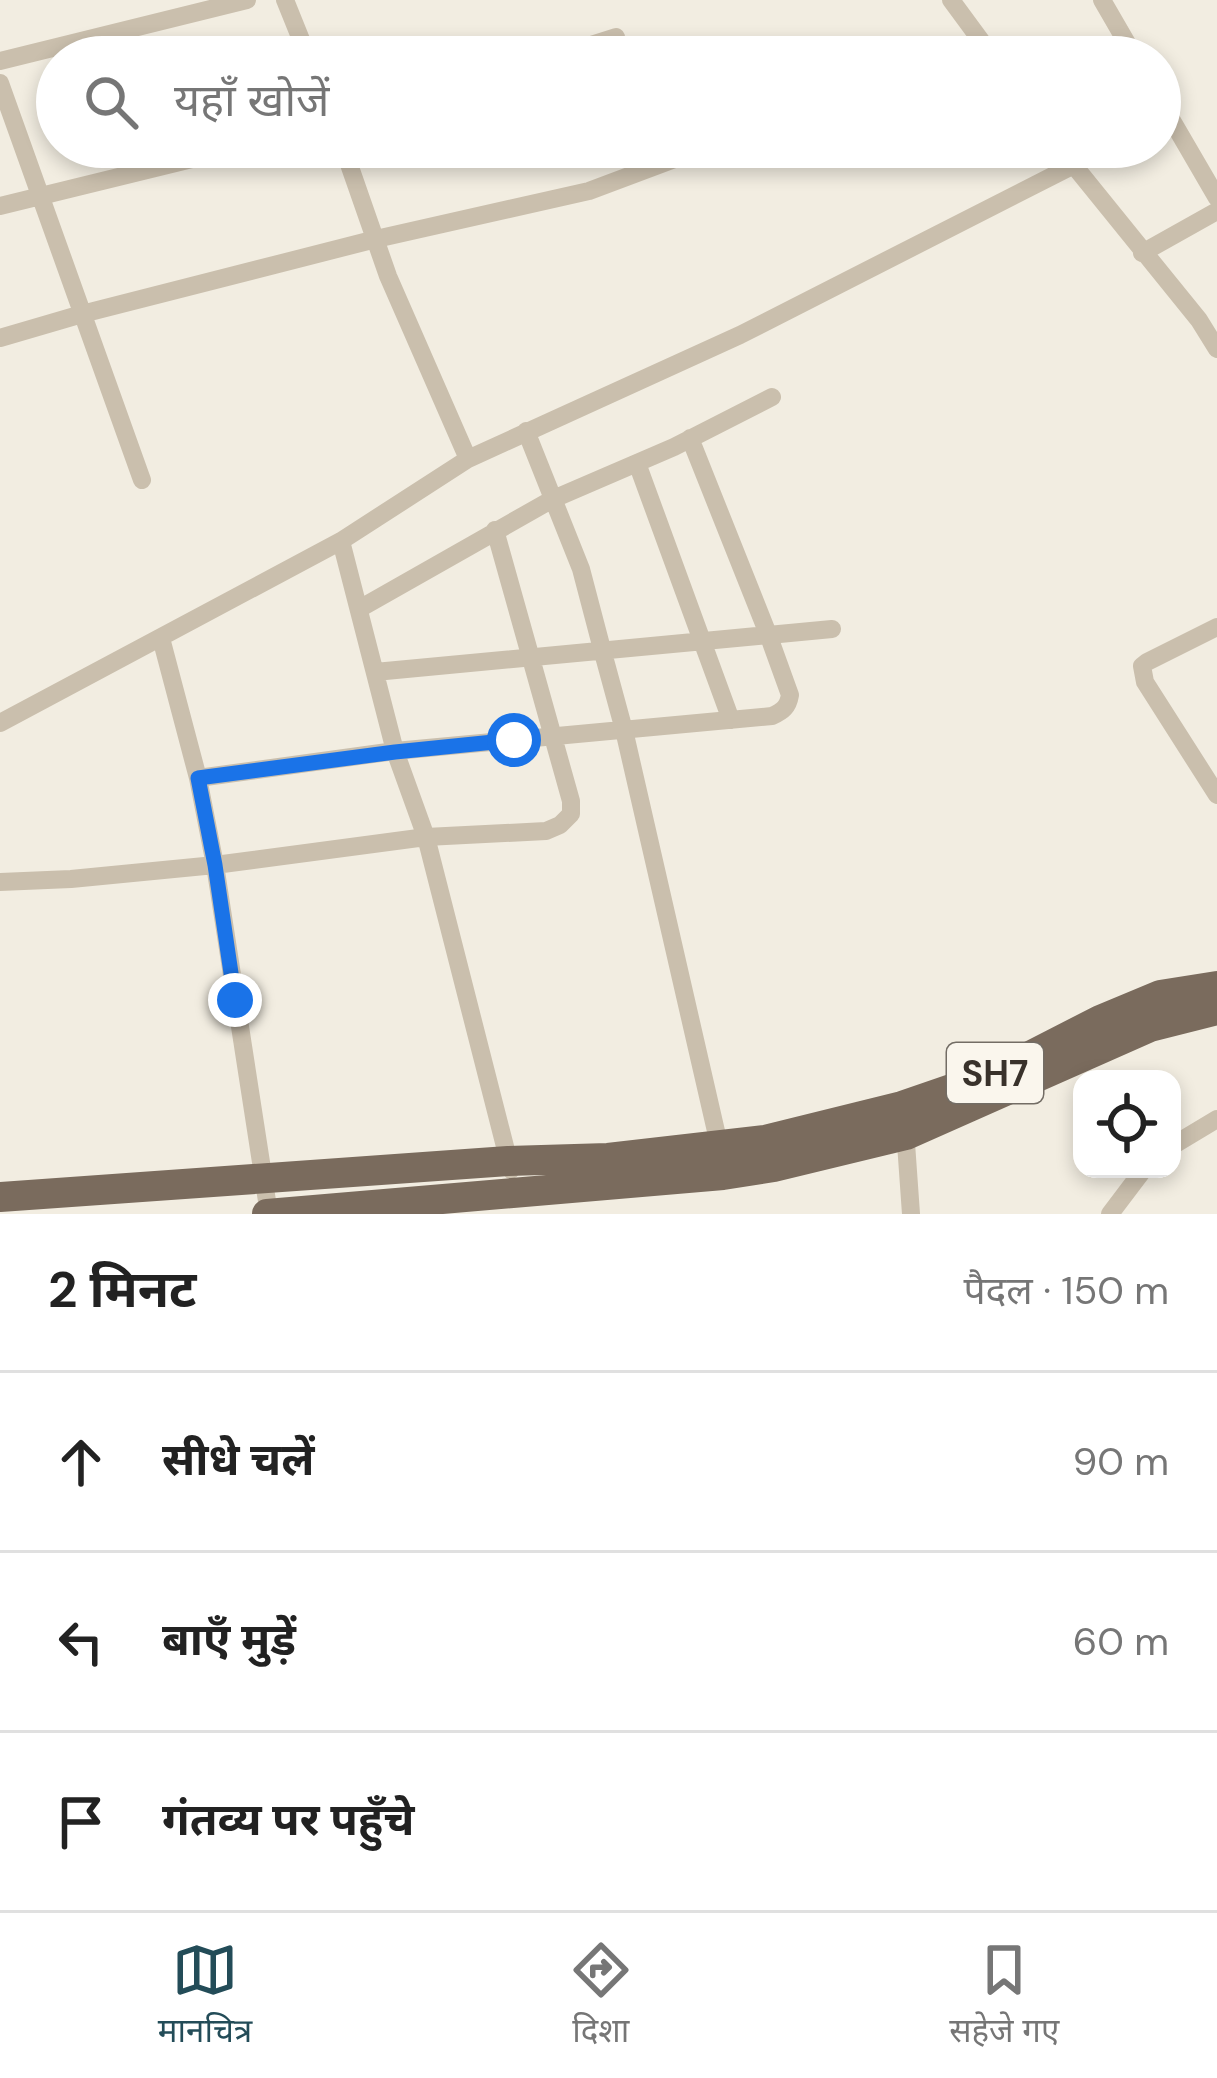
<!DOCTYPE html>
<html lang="hi">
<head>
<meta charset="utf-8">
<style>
  :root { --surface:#fff; --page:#f6f6f6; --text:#222; --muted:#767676; --line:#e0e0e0; --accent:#234c58 }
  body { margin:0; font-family:"DM Sans","Noto Sans Devanagari",sans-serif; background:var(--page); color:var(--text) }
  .controls { position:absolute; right:36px; bottom:36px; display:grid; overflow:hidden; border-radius:24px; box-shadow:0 6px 18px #0003 }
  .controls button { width:108px; height:108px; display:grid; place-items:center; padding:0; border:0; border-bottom:3px solid var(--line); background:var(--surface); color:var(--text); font:60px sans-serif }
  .stop { position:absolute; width:36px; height:36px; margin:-27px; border:9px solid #1a73e8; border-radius:50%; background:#fff }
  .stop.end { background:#1a73e8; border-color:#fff; box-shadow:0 3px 12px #0008 }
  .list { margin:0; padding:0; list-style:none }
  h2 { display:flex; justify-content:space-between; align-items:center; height:156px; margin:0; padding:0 48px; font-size:51px }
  h2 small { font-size:39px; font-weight:400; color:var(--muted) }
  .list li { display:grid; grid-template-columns:78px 1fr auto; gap:36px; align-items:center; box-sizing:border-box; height:180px; padding:0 48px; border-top:3px solid var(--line) }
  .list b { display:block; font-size:45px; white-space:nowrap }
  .list em { font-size:39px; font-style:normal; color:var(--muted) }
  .icon { flex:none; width:66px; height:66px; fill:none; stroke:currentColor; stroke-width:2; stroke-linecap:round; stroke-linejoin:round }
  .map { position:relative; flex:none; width:1217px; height:1214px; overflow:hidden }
  .search { position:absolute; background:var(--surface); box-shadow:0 6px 18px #0003; left:36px; right:36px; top:36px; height:132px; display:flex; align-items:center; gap:30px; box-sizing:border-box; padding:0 42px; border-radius:66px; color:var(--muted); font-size:45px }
  .sheet { height:696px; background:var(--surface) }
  nav { display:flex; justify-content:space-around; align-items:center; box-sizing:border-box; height:168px; border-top:3px solid var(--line); background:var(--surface); font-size:33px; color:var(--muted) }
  nav a { display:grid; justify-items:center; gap:6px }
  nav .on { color:var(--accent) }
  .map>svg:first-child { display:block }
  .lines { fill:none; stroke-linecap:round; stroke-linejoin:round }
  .minor { stroke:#cabfad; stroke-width:18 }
  .primary { stroke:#7a6b5d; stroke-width:30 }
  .route { stroke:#1a73e8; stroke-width:15 }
  .labels { text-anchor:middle; stroke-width:9; stroke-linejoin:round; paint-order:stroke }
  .shield { fill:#faf6ed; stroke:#736d65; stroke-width:3 }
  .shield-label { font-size:36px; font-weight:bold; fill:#39322b }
</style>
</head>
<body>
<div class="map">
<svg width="1217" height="1214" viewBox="0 0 1217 1214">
  <rect width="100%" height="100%" fill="#f2ede1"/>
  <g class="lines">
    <!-- minor -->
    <path class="minor" d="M 285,0 L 308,57
      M 951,0 L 993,57
      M 1102,0 L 1135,57
      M 553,57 L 616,37
      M 0,61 L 247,0
      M 0,83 L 142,480
      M 1160,100 L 1217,198
      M 343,147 L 388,276 L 468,459
      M 1059,147 L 1199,320 L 1217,349
      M 0,206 L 241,147
      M 1142,253 L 1217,211
      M 0,338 L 82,314 L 376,239 L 589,191 L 685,155
      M 526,431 L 581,569 L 602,649 L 624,730 L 721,1153
      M 637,463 L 731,720
      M 341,541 L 395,751 L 426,837 L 511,1170
      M 359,609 L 551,500 L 674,447 L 772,397
      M 1217,627 L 1147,662 L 1142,666 L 1145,682 L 1217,795
      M 161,638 L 198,778 L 215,865 L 269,1214
      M 375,672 L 832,629
      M 0,723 L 341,541 L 468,459 L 740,335 L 1072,166
      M 198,778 L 395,751 L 772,716 C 783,711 788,707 790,695 L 768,634 L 690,438
      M 0,882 L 71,879 L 215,865 L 426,837 L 546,831 L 560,825 L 571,814 L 571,801 L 495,530
      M 905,1129 L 911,1214
      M 1172,1146 L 1217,1119
      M 1110,1214 L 1144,1169"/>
    <!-- primary -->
    <path class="primary" d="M 0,1197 L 508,1161 L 608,1158 L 765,1140 L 902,1106 L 995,1074 L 1100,1020 L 1160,995 L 1217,986
      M 267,1214 L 723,1175 L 774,1167 L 906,1135 L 1150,1027 L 1217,1010"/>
  </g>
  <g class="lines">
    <!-- route -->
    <path class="route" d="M 235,1000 L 215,865 L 198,778 L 395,752 L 514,740"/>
  </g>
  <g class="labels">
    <!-- shield labels -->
    <rect class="shield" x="947" y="1043" width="96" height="60" rx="9"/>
    <g class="shield-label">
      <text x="995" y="1086">SH7</text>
    </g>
  </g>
</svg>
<div class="controls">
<button><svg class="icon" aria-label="locate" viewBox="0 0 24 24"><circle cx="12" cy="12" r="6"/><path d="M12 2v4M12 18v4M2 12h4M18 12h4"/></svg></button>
</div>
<div class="stop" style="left:514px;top:740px"></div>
<div class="stop end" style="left:235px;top:1000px"></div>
<div class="search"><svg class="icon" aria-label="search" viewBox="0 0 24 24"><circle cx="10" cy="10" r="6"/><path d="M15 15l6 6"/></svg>यहाँ खोजें</div>
</div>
<section class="sheet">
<h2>2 मिनट<small>पैदल · 150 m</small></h2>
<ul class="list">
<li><svg class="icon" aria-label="ahead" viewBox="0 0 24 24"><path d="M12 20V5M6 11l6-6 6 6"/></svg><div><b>सीधे चलें</b></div><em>90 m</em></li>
<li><svg class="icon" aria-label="left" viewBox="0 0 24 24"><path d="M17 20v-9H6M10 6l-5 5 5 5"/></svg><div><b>बाएँ मुड़ें</b></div><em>60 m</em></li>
<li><svg class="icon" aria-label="arrive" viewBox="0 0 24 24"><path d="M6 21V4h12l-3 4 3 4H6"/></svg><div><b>गंतव्य पर पहुँचे</b></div></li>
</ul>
</section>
<nav>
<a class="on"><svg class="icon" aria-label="map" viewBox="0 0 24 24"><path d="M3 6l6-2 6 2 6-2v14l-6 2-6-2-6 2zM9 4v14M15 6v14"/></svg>मानचित्र</a>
<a><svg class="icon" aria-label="directions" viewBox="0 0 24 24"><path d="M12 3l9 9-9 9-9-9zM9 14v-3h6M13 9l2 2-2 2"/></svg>दिशा</a>
<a><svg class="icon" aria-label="saved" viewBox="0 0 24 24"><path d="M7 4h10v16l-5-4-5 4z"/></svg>सहेजे गए</a>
</nav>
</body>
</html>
